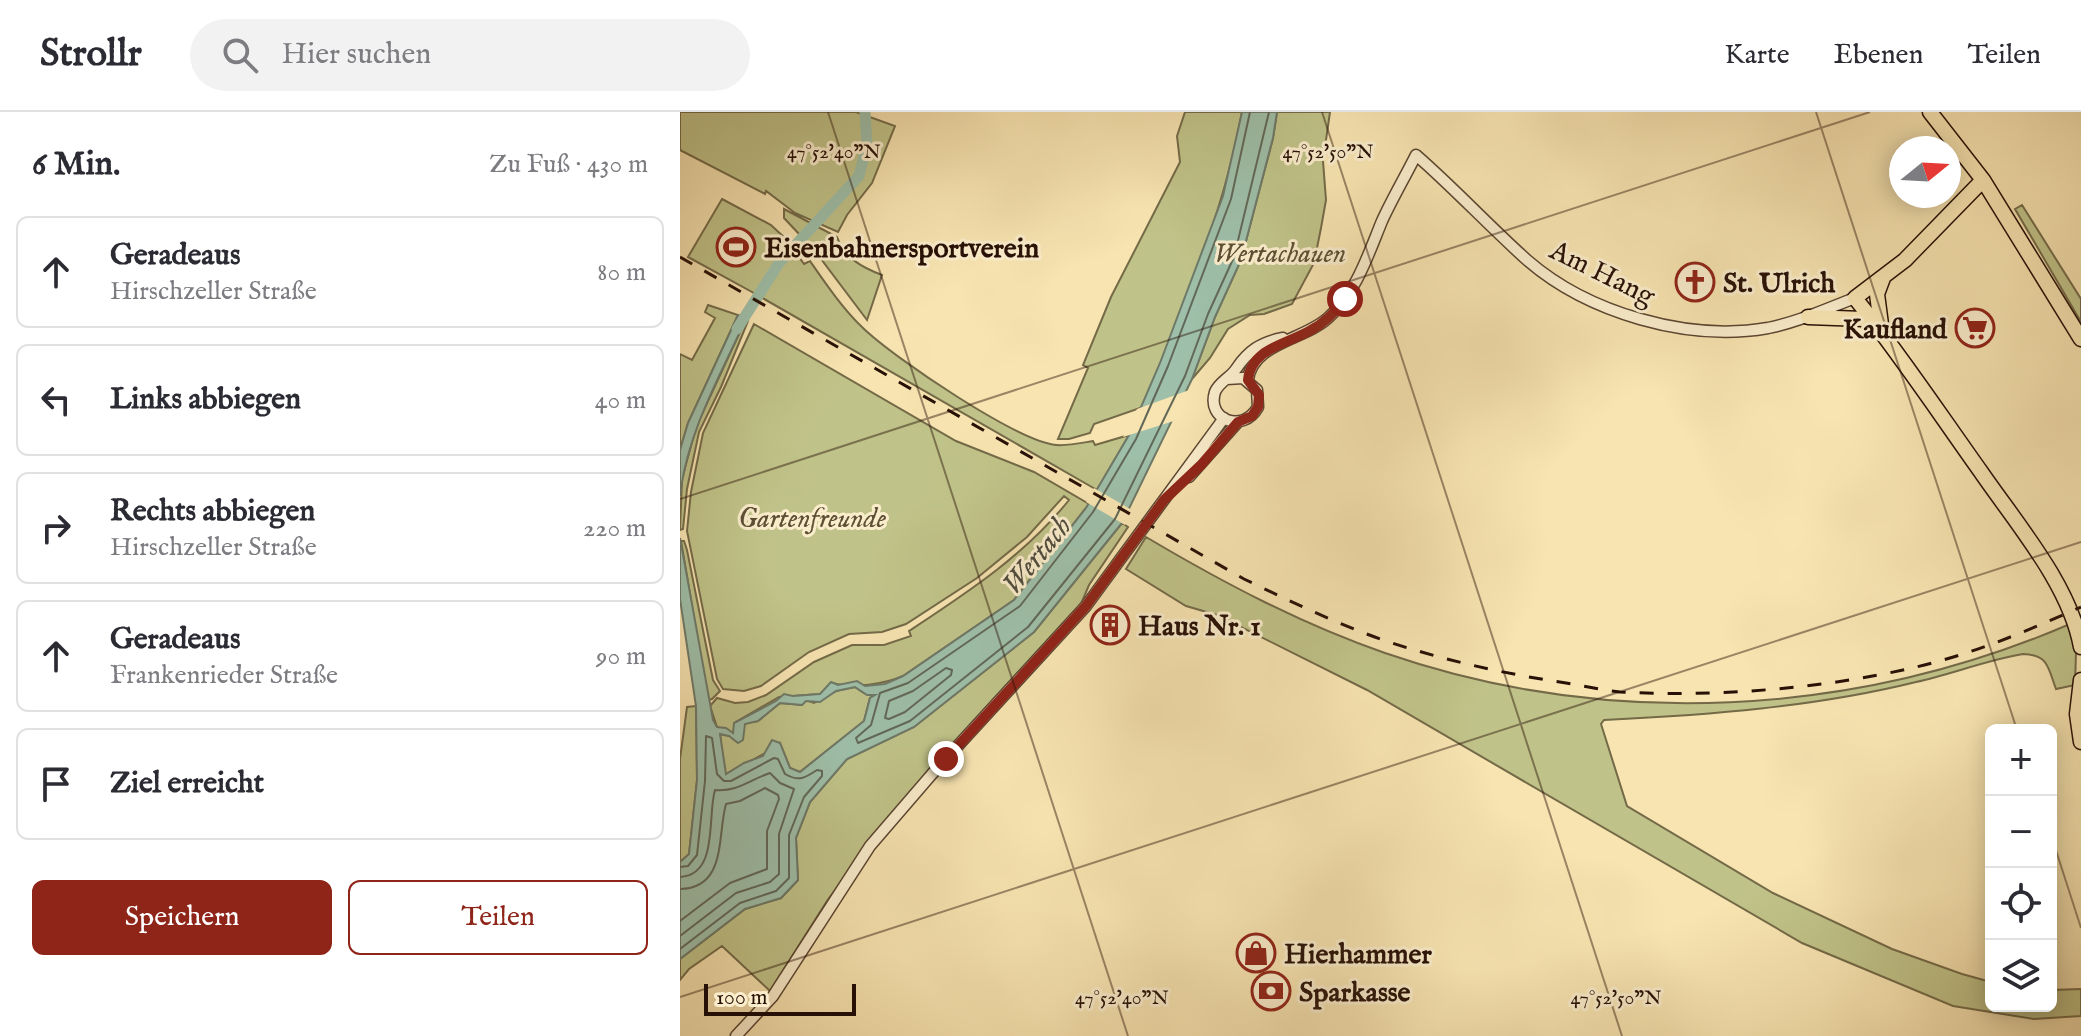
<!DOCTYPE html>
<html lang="de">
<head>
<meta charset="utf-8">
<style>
  :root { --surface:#fff; --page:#f2f2f3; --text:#2b2b33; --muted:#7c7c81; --line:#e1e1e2; --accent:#8f2418 }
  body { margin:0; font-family:"IM FELL English",serif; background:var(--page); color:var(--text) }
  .controls { position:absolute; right:24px; bottom:24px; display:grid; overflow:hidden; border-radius:12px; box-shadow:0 4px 20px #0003 }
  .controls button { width:72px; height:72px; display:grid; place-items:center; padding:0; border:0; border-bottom:2px solid var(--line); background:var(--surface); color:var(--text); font:40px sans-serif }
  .compass { position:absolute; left:1209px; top:24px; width:72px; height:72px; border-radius:50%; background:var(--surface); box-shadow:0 4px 20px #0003; rotate:72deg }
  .scale { position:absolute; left:24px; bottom:20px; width:152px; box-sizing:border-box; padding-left:8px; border:4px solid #271006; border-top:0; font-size:22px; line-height:28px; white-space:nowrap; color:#271006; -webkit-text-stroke:6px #faedcc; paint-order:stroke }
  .stop { position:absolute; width:24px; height:24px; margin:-18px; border:6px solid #8f2418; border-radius:50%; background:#fff }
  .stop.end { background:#8f2418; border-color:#fff; box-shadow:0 2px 8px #0008 }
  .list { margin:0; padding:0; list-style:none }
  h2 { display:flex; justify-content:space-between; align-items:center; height:104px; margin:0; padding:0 32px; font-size:34px }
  h2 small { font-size:26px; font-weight:400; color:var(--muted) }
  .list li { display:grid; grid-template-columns:52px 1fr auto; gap:24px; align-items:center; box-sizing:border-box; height:112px; margin:0 16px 16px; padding:0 16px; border:2px solid var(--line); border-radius:12px }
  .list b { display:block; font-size:30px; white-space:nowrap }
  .list p { margin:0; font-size:26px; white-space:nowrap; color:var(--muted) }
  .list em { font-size:26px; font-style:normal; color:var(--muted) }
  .actions { display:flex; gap:16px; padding:24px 32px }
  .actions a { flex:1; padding:18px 0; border:2px solid var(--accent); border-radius:12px; text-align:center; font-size:28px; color:var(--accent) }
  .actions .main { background:var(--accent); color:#fff }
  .icon { flex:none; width:44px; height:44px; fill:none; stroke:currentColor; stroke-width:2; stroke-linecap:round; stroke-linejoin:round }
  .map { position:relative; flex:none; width:1401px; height:924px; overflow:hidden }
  header { display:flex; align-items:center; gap:48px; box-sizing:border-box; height:112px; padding:0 40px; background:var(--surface); border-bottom:2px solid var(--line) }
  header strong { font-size:38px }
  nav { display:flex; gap:44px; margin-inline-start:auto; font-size:28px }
  .search { width:560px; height:72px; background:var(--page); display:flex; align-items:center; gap:20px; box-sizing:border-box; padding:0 28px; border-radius:44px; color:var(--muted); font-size:30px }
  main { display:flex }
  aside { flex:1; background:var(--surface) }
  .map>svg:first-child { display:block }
  .green { fill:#c0c389; stroke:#746a48; stroke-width:2 }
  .water { fill:#9ebfa9; stroke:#6e7968; stroke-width:2; fill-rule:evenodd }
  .pier { fill:#f7e4b1 }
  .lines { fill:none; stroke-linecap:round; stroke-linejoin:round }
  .shore { stroke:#626858; stroke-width:2 }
  .canal { stroke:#9ebfa9; stroke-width:11 }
  .minor-casing { stroke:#5b4531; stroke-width:13 }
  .major-casing { stroke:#271006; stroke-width:17 }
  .minor { stroke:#faedcc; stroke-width:10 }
  .major { stroke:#f7e4b1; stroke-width:14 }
  .rail { stroke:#271006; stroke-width:3; stroke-dasharray:14 14; stroke-linecap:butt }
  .route { stroke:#8f2418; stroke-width:10 }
  .ticks { fill:none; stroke:#271006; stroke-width:2; stroke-opacity:0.45 }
  .labels { text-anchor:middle; stroke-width:6; stroke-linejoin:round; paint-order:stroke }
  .poi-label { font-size:28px; font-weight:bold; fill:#271006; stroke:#faedcc; text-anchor:start }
  .park-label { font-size:28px; font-style:italic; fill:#5d4f34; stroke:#faedcc }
  .street-label { font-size:28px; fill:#271006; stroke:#faedcc }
  .water-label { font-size:30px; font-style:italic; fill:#514d3f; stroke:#faedcc }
  .ticks-label { font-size:20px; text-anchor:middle; fill:#271006; stroke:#faedcc; stroke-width:6; stroke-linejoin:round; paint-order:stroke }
</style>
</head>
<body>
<header>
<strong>Strollr</strong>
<div class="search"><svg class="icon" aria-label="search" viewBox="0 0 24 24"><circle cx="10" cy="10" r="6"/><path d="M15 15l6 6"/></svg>Hier suchen</div>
<nav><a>Karte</a><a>Ebenen</a><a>Teilen</a></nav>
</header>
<main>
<aside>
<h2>6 Min.<small>Zu Fuß · 430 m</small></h2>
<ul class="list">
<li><svg class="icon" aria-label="ahead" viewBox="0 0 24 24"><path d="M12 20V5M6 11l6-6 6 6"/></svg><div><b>Geradeaus</b><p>Hirschzeller Straße</p></div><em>80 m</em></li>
<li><svg class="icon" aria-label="left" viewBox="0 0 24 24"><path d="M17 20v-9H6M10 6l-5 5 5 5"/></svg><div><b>Links abbiegen</b></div><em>40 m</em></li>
<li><svg class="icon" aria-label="right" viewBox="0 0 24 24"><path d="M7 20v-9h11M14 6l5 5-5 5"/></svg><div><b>Rechts abbiegen</b><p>Hirschzeller Straße</p></div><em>220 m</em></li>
<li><svg class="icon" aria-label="ahead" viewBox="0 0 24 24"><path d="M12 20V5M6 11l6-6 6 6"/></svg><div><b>Geradeaus</b><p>Frankenrieder Straße</p></div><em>90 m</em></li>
<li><svg class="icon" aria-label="arrive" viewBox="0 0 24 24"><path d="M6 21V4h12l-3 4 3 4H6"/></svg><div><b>Ziel erreicht</b></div></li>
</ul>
<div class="actions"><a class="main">Speichern</a><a>Teilen</a></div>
</aside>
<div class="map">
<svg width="1401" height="924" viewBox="0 0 1401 924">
  <rect width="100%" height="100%" fill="#f7e4b1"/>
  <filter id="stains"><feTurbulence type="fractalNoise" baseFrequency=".0025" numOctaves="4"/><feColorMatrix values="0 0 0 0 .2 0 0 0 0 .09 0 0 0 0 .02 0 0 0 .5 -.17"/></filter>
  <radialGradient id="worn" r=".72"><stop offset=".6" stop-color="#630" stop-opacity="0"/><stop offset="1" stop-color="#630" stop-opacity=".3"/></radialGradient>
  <!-- green -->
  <path class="green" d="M 0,0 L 176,0 L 215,14 L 192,71 L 167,103 L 158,120 L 115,101 L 86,79 L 85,82 L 0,38 Z
    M 505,0 L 562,0 C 544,102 501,199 463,295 L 414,312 L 410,321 L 389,327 L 378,327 L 408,256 L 403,253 L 431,185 L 500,50 L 497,24 Z
    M 597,0 L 650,0 L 643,49 L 646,88 L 641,116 L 634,151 L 612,192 L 584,202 L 570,203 L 548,217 L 530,246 L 512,267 L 535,205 L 561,148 L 593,26 Z
    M 42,87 L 91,113 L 107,128 L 124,152 L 130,149 C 146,172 163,197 183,216 C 214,246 337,329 376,333 C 388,334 401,331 413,329 L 415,333 L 449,323 L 417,378 L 72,180 L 8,145 Z
    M 1342,93 L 1401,187 L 1401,210 L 1335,97 Z
    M 104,97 L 157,125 C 165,146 181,155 202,163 L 187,208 L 135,139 L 104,106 Z
    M 28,193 L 58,203 L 8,311 L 0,338 L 0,242 L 12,248 L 35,206 L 25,200 Z
    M 66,207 L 68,209 L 41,275 L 19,320 L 7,377 L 3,417 L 0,418 L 2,367 L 16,315 Z
    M 74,212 L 276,329 L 354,360 L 409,392 L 334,488 L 223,564 C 205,572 172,577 153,571 L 140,582 L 99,585 L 54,611 L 54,622 L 37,615 L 30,594 L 37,586 L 55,591 L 68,590 L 86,583 L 134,550 L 172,533 L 204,533 L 231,524 L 229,519 C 288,480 345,443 389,388 L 384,384 L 347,425 L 297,466 L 226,512 L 202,520 L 169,522 L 129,540 L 81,574 L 64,579 L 43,577 L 37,567 L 7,419 L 11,380 L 23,321 Z
    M 442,411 L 448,415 L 409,473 L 401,492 L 211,702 L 147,789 L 90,879 L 42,834 L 9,857 L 0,868 L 0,847 L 65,797 L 101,786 L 118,768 L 116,726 L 130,690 L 167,647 L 234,615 L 354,520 Z
    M 466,425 C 542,470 621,512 705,541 C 928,618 1174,605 1390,512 L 1396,540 L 1395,573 L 1376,577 C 1368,556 1369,543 1343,542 C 1307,548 1272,562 1236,570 C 1135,595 1028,603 924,608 L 921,612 L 947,694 L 1093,781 L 1212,837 L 1282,862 L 1311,870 L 1311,894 L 1371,894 L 1371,878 L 1401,877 L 1401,904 L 1354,907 L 1273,894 L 1122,831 L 687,578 L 537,503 L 506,494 L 446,457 Z
    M 1,429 L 4,429 L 7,438 L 33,568 L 40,579 L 32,587 L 28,588 Z
    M 175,575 L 184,581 L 197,582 L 190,586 L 184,609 L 120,660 L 110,656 L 100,631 C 83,645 64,651 45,663 L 40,622 L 49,624 L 65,611 L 78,609 L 100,591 L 122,593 L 126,588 L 134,591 L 156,579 Z
    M 16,594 L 17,668 L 9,742 L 0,750 L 0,647 L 7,595 Z"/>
  <!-- water -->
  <path class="water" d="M 562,0 L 597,0 L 593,26 L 561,148 L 535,205 L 512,267 L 442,411 L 354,520 L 234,615 L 167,647 L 130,690 L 116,726 L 118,768 L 101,786 L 65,797 L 0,847 L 0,750 L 9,742 L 17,668 L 16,594 L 0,487 L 0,426 L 33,608 L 37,615 L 46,616 L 53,621 L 54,611 L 96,589 L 104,582 L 113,584 L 140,582 L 151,570 L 158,573 L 177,569 L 185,574 L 205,572 L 223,564 L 334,488 L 406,396 L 449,323 L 480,251 L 543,84 ZM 175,575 L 187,583 L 195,583 L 190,586 L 184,609 L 120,660 L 110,656 L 100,631 L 92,628 L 83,644 L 64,651 L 46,662 L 40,622 L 49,624 L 58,631 L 63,628 L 65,612 L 78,609 L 100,591 L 122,593 L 126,589 L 140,590 L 156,579 Z
    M 58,203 L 66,207 C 40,264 7,321 0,384 L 0,338 L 8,311 Z"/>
  <!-- pier -->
  <path class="pier" d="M 512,277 L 497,308 L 443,325 L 457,297 Z
    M 414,376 L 452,398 L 445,413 L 406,390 Z"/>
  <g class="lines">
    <!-- shore -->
    <path class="shore" d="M 570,0 L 551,87 L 488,254 L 456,327 L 413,400 L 340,494 L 228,571 L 200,581 L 191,613 L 176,626 L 178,631 L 230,609 L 348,515 L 435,407 L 505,264 L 528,202 L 554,145 L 589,0
      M 266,556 L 272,558 L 271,563 L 225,600 L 209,607 L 205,606 L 209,589 L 233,579 Z
      M 0,755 L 8,754 L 17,743 L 25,669 L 26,624 L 32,626 L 37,662 L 44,669 L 51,669 L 94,646 L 98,647 L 105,662 C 119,670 125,666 137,658 L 142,659 L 142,664 L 124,685 L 109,723 L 109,766 L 96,779 L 60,791 L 0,837
      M 0,765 C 39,763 27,704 35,678 C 58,680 69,668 90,661 L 100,671 L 114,677 L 99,722 L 99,762 L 90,770 L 56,781 L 0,824
      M 0,777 C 47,776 37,724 46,692 L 60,689 L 85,676 L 98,683 L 99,687 L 87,719 L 87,757 L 50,771 L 0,809"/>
    <!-- canal -->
    <path class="canal" d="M 57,217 L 99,151 L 179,64 L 187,32 L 185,0"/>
    <defs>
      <path id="minor" d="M 547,267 L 563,266 L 577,278 L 578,295 C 563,322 526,308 535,280 C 539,270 550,266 556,257 C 568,239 581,230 603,226
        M 568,268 C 572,231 624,228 648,206 C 676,181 688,143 702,109 C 712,87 725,65 736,43 C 774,76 809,114 847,148 C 908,201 1008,230 1088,216 C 1118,210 1146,197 1175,186
        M 509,365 L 558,310
        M 56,924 L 93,884 L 190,734 L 252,662 L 406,494 L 544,306"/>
      <path id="major" d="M 1250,0 L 1303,68 L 1401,227
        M 1303,68 L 1225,148 L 1175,186 C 1219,241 1259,301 1301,360 C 1336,411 1390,473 1401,535
        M 1128,205 L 1183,207 L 1195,215
        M 1202,220 L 1197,182 L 1203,166
        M 1401,568 L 1397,602 L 1401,630"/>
    </defs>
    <!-- minor casing -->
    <use href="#minor" class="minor-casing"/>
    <!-- major casing -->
    <use href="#major" class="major-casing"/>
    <!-- minor -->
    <use href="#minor" class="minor"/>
    <!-- major -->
    <use href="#major" class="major"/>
    <!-- rail -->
    <path class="rail" d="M 0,145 L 564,467 C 612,490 659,513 709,530 C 767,549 826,562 886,571 C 904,574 922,578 940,580 C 1035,585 1143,577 1236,555 C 1293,542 1347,519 1401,495"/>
  </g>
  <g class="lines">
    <!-- route -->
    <path class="route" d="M 266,647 L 406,494 L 484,388 L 521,353 L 558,310 L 572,304 L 578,295 L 579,283 L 568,268 C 571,236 608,232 631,218 C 645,211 656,199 665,187"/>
  </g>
  <!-- ticks -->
  <path class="ticks" d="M 148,0 L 448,924M 642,0 L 942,924M 1136,0 L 1337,618M 0,387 L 1190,0M 1371,723 L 1401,816M 0,885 L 1401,430"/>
  <!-- icons -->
  <defs>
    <symbol id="stadium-ring" viewBox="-11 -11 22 22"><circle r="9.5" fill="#faedcc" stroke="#8f2418" stroke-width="1.5"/><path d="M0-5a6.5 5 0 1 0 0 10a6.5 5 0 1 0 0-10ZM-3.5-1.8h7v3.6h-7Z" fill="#8f2418"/></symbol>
    <symbol id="church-ring" viewBox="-11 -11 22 22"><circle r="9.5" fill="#faedcc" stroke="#8f2418" stroke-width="1.5"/><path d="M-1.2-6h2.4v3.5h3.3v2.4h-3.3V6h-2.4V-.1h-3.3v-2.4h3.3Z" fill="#8f2418"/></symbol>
    <symbol id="supermarket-ring" viewBox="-11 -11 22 22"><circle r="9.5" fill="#faedcc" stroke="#8f2418" stroke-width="1.5"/><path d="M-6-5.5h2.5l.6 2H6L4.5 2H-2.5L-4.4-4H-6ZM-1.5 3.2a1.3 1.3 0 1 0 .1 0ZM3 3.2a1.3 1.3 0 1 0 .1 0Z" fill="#8f2418"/></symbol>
    <symbol id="building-ring" viewBox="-11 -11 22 22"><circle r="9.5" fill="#faedcc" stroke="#8f2418" stroke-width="1.5"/><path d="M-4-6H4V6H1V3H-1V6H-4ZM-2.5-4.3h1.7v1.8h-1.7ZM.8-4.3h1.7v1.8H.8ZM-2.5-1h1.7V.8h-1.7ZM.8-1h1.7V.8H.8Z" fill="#8f2418"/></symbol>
    <symbol id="shop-ring" viewBox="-11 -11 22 22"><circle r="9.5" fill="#faedcc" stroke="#8f2418" stroke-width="1.5"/><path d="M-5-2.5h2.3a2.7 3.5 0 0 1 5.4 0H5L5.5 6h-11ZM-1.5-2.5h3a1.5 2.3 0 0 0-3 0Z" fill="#8f2418"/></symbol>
    <symbol id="bank-ring" viewBox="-11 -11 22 22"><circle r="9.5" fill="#faedcc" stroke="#8f2418" stroke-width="1.5"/><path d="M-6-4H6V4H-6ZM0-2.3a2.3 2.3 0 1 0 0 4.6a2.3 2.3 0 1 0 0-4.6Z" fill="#8f2418"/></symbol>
  </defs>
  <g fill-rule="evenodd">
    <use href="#stadium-ring" x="34" y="113" width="44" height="44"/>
    <use href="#church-ring" x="993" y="148" width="44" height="44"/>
    <use href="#supermarket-ring" x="1273" y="194" width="44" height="44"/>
    <use href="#building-ring" x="408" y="491" width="44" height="44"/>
    <use href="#shop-ring" x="554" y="819" width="44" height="44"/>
    <use href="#bank-ring" x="569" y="857" width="44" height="44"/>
  </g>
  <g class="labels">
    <!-- poi labels -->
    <g class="poi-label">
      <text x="84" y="145">Eisenbahnersportverein</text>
      <text x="1043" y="180">St. Ulrich</text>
      <text x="1267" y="226" text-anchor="end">Kaufland</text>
      <text x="458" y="523">Haus Nr. 1</text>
      <text x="604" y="851">Hierhammer</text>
      <text x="619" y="889">Sparkasse</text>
    </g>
    <!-- park labels -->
    <g class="park-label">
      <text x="600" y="150">Wertachauen</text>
      <text x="132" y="415">Gartenfreunde</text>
    </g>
    <!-- street labels -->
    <g class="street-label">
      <text transform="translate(923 160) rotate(26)" y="10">Am Hang</text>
    </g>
    <!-- water labels -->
    <g class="water-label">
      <text transform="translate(356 443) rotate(-51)" y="10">Wertach</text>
    </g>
  </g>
  <g class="ticks-label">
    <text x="154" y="46">47°52'40"N</text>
    <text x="648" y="46">47°52'50"N</text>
    <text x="442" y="892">47°52'40"N</text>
    <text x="936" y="892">47°52'50"N</text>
  </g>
  <rect width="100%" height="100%" filter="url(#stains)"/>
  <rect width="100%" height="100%" fill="url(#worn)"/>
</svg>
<div class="controls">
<button>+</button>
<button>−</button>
<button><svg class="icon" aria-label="locate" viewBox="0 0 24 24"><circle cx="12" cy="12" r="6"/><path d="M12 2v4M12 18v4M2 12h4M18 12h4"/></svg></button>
<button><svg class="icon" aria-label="layers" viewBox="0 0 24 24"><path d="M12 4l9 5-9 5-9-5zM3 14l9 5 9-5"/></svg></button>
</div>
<svg class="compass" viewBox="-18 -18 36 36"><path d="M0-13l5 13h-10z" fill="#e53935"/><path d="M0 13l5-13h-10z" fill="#7c7c81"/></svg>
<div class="scale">100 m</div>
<div class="stop" style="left:665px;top:187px"></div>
<div class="stop end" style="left:266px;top:647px"></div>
</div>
</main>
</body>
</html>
